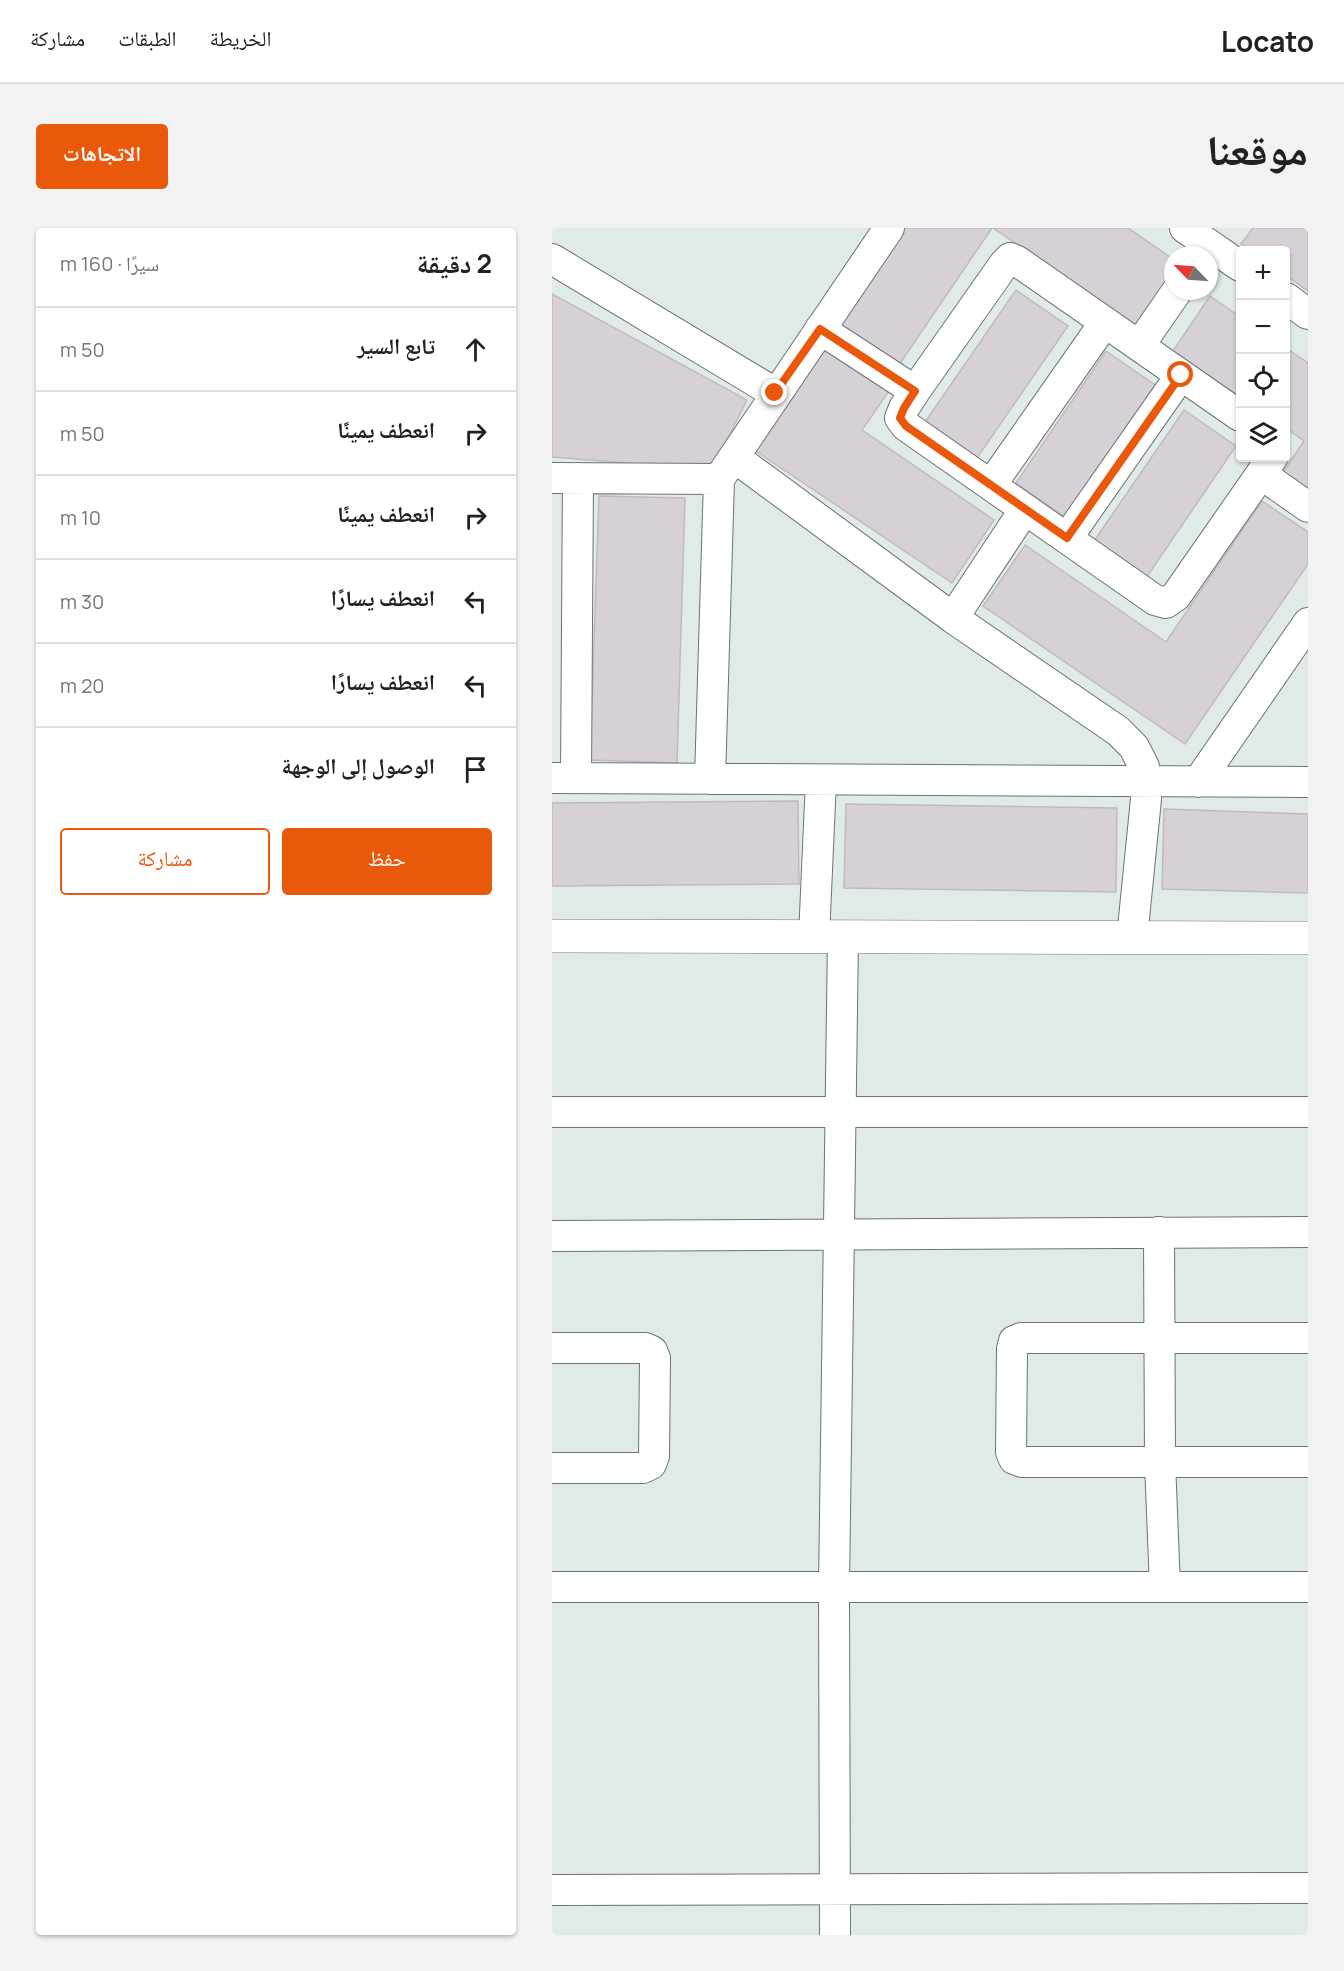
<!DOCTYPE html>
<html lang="ar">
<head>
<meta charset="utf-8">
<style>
  :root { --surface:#fff; --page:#f2f2f2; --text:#202124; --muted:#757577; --line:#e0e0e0; --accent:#ea580c }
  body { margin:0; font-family:Manrope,"Noto Naskh Arabic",sans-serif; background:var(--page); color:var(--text); direction:rtl }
  .controls { position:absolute; right:18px; top:18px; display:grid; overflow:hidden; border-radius:6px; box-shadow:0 2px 4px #0004 }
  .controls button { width:54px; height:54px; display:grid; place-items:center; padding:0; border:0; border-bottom:2px solid var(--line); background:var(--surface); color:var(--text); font:30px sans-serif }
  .compass { position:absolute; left:612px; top:18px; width:54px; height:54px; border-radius:50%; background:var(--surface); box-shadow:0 2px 4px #0004; rotate:295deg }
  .stop { position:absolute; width:18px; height:18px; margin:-14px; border:4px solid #ea580c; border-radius:50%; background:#fff }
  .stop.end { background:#ea580c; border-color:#fff; box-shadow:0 2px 6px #0008 }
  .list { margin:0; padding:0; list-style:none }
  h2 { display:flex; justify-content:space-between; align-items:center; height:78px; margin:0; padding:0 24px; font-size:26px }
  h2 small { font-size:20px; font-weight:400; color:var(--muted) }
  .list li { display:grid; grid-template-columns:39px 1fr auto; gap:18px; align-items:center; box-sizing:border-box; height:84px; padding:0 24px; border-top:2px solid var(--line) }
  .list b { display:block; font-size:22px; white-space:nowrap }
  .list em { font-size:20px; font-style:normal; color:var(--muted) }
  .actions { display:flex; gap:12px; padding:18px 24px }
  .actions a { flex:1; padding:14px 0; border:2px solid var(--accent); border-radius:6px; text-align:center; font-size:21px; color:var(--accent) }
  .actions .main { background:var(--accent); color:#fff }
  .icon { flex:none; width:33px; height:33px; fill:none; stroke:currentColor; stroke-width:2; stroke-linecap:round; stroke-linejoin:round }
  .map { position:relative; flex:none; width:756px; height:1707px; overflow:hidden; direction:ltr; border-radius:6px }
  header { display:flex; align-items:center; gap:36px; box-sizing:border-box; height:84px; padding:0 30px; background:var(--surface); border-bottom:2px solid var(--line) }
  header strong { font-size:28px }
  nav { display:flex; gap:33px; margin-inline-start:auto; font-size:21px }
  .intro { display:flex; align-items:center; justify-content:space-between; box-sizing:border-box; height:144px; padding:0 36px }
  h1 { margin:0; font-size:42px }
  .button { padding:15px 27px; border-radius:6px; background:var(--accent); color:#fff; font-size:21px; font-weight:700 }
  main { display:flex; gap:36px; padding:0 36px }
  aside { flex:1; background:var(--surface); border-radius:6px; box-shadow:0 2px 4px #0004 }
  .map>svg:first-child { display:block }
  .building { fill:#d7d1d7; stroke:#c0bac0; stroke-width:1.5 }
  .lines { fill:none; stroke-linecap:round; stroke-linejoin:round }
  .minor-casing { stroke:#6b7473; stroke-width:32 }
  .tertiary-casing { stroke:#6b7473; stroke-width:34 }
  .minor { stroke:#fff; stroke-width:30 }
  .tertiary { stroke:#fff; stroke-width:33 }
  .route { stroke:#ea580c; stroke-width:8 }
</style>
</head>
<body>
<header>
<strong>Locato</strong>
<nav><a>الخريطة</a><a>الطبقات</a><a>مشاركة</a></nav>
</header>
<div class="intro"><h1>موقعنا</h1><a class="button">الاتجاهات</a></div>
<main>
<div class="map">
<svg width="756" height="1707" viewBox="0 0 756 1707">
  <rect width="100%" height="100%" fill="#e0eae9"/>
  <!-- building -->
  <path class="building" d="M 349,0 L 440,0 L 347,137 L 285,95 Z
    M 441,0 L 576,0 L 621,31 L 621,43 L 584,97 Z
    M 701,0 L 756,0 L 756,63 L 734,47 L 734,22 L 698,22 L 689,16 Z
    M 464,62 L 516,98 L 425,230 L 373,194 Z
    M 0,66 L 195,172 L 160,242 L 0,229 Z
    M 658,68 L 688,89 L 688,169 L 621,123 Z
    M 271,118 L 337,163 L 310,202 L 442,292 L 400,355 L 201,221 Z
    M 734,120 L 756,135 L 756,270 L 727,250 L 752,213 L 734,200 Z
    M 554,123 L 606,159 L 516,291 L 464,255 Z
    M 632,182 L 684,218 L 594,350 L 542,313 Z
    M 47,268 L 133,270 L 125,535 L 38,532 Z
    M 710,273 L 756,304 L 756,336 L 633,516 L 431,378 L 473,317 L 614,414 Z
    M 246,573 L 247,656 L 0,658 L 0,575 Z
    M 294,576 L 565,580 L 564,664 L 292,660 Z
    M 612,581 L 756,586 L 756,665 L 610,661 Z"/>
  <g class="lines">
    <defs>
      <path id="minor" d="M 633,0 L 688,38
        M 0,31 L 223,165
        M 734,70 L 756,86
        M 268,101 L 363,163
        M 587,118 L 625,63
        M 688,188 L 465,33 L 458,30 L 453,35 L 363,163 L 352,180 L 348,190 L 354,198 L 603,372 L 614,375 L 624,368 L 720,230
        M 182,229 L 401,390 L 566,503 L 582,519 L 592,539 L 594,553 L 594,571 L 580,710
        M 709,246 L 756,279
        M 0,250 L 167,251
        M 439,257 L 553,94
        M 515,310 L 629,147
        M 401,390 L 473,281
        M 0,550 L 756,554
        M 24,550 L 26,250
        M 158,551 L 167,251 L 337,0
        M 646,554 L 756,395
        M 262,709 L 269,552
        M 0,884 L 756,884
        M 607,1004 L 608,1234 L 613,1359
        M 0,1008 L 756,1004
        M 756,1110 L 469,1110 L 462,1113 L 460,1121 L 459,1224 L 462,1231 L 470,1234 L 756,1234
        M 0,1120 L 93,1120 L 100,1123 L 103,1130 L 102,1228 L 99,1236 L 91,1240 L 0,1240
        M 0,1359 L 756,1359
        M 0,1662 L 756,1660
        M 283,1707 L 282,1359 L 291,709"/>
      <path id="tertiary" d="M 0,708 L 756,710"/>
    </defs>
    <!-- minor casing -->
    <use href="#minor" class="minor-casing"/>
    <!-- tertiary casing -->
    <use href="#tertiary" class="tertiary-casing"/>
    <!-- minor -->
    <use href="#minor" class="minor"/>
    <!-- tertiary -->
    <use href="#tertiary" class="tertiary"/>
  </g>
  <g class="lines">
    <!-- route -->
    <path class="route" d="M 223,165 L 268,101 L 363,163 L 352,180 L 348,190 L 354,198 L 515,310 L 629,147"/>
  </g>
</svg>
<div class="controls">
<button>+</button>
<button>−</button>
<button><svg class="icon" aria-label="locate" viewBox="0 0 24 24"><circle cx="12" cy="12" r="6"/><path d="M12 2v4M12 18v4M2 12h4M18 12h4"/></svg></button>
<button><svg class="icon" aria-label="layers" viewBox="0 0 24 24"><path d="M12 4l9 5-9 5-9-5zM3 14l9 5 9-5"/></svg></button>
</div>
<svg class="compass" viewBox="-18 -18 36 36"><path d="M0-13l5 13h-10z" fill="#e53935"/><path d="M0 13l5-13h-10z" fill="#757577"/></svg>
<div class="stop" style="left:629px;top:147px"></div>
<div class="stop end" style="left:223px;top:165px"></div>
</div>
<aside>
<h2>2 دقيقة<small>سيرًا · 160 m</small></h2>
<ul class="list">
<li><svg class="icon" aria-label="ahead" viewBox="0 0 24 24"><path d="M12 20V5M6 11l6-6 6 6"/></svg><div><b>تابع السير</b></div><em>50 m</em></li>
<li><svg class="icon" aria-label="right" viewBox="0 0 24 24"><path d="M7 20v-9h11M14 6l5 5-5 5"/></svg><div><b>انعطف يمينًا</b></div><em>50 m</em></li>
<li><svg class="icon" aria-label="right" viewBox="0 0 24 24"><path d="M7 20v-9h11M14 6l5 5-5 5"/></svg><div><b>انعطف يمينًا</b></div><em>10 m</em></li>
<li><svg class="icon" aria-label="left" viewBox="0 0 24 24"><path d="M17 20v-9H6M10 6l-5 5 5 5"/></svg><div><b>انعطف يسارًا</b></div><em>30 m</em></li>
<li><svg class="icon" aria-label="left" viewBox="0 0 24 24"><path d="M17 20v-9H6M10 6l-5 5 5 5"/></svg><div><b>انعطف يسارًا</b></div><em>20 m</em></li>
<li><svg class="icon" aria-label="arrive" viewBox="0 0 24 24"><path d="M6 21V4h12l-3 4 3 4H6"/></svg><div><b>الوصول إلى الوجهة</b></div></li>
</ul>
<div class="actions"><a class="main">حفظ</a><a>مشاركة</a></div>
</aside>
</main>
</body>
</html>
